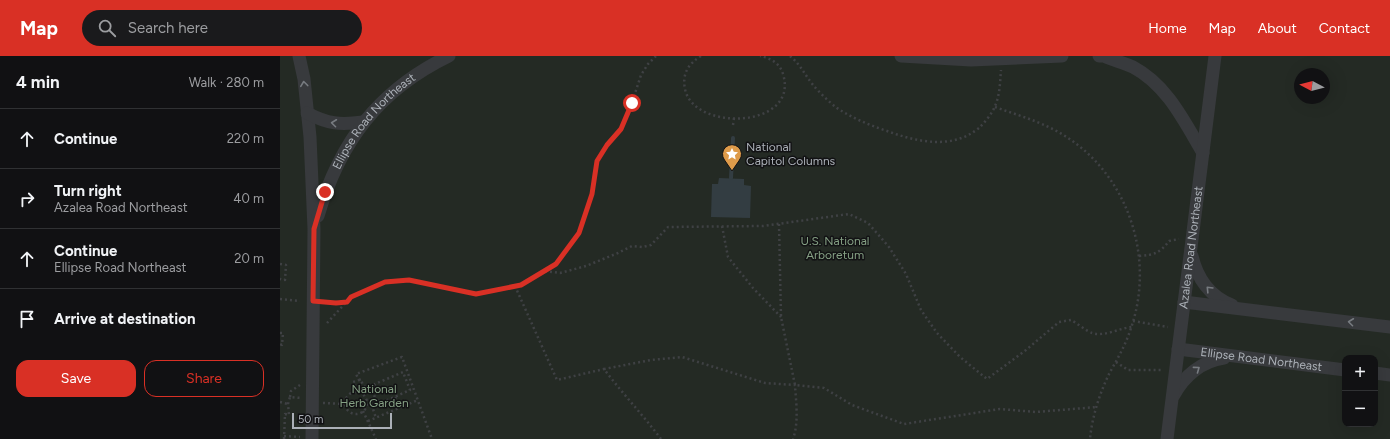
<!DOCTYPE html>
<html lang="en">
<head>
<meta charset="utf-8">
<style>
  :root { --surface:#111113; --page:#1a1a1c; --text:#f1f3f6; --muted:#9c9da0; --line:#303133; --accent:#d93025 }
  body { margin:0; font-family:Figtree,sans-serif; background:var(--page); color:var(--text) }
  .controls { position:absolute; right:12px; bottom:12px; display:grid; overflow:hidden; border-radius:8px; box-shadow:0 4px 16px #0002 }
  .controls button { width:36px; height:36px; display:grid; place-items:center; padding:0; border:0; border-bottom:1px solid var(--line); background:var(--surface); color:var(--text); font:20px sans-serif }
  .compass { position:absolute; left:1014px; top:12px; width:36px; height:36px; border-radius:50%; background:var(--surface); box-shadow:0 4px 16px #0002; rotate:277deg }
  .scale { position:absolute; left:12px; bottom:10px; width:100px; box-sizing:border-box; padding-left:4px; border:2px solid #abb0b7; border-top:0; font-size:11px; line-height:14px; white-space:nowrap; color:#abb0b7; -webkit-text-stroke:3px #121214; paint-order:stroke }
  .stop { position:absolute; width:12px; height:12px; margin:-9px; border:3px solid #d93025; border-radius:50%; background:#fff }
  .stop.end { background:#d93025; border-color:#fff; box-shadow:0 1px 4px #0008 }
  .list { margin:0; padding:0; list-style:none }
  h2 { display:flex; justify-content:space-between; align-items:center; height:52px; margin:0; padding:0 16px; font-size:17px }
  h2 small { font-size:13px; font-weight:400; color:var(--muted) }
  .list li { display:grid; grid-template-columns:26px 1fr auto; gap:12px; align-items:center; box-sizing:border-box; height:60px; padding:0 16px; border-top:1px solid var(--line) }
  .list b { display:block; font-size:15px; white-space:nowrap }
  .list p { margin:0; font-size:13px; white-space:nowrap; color:var(--muted) }
  .list em { font-size:13px; font-style:normal; color:var(--muted) }
  .actions { display:flex; gap:8px; padding:12px 16px }
  .actions a { flex:1; padding:9px 0; border:1px solid var(--accent); border-radius:12px; text-align:center; font-size:14px; color:var(--accent) }
  .actions .main { background:var(--accent); color:#fff }
  .icon { flex:none; width:22px; height:22px; fill:none; stroke:currentColor; stroke-width:2; stroke-linecap:round; stroke-linejoin:round }
  .map { position:relative; flex:none; width:1110px; height:383px; overflow:hidden }
  header { display:flex; align-items:center; gap:24px; box-sizing:border-box; height:56px; padding:0 20px; background:var(--accent); color:#fff }
  header strong { font-size:19px }
  nav { display:flex; gap:22px; margin-inline-start:auto; font-size:14px }
  .search { width:280px; height:36px; background:var(--page); display:flex; align-items:center; gap:10px; box-sizing:border-box; padding:0 14px; border-radius:22px; color:var(--muted); font-size:15px }
  main { display:flex }
  aside { flex:1; background:var(--surface) }
  .map>svg:first-child { display:block }
  .green { fill:#242a24; fill-rule:evenodd }
  .water { fill:#333d42 }
  .lines { fill:none; stroke-linecap:round; stroke-linejoin:round }
  .stream { stroke:#333d42; stroke-width:4 }
  .path { stroke:#3f4144; stroke-width:2.5; stroke-dasharray:2 3; stroke-linecap:butt }
  .street { stroke:#383a3d; stroke-width:13 }
  .oneway { stroke:#777b80 }
  .route { stroke:#d93025; stroke-width:5 }
  .labels { text-anchor:middle; stroke-width:3; stroke-linejoin:round; paint-order:stroke }
  .street-label { font-size:12px; fill:#abb0b7; stroke:#121214 }
  .poi-label { font-size:12px; fill:#abb0b7; stroke:#121214; text-anchor:start }
  .park-label { font-size:12px; fill:#85a084; stroke:#121214 }
</style>
</head>
<body>
<header>
<strong>Map</strong>
<div class="search"><svg class="icon" aria-label="search" viewBox="0 0 24 24"><circle cx="10" cy="10" r="6"/><path d="M15 15l6 6"/></svg>Search here</div>
<nav><a>Home</a><a>Map</a><a>About</a><a>Contact</a></nav>
</header>
<main>
<aside>
<h2>4 min<small>Walk · 280 m</small></h2>
<ul class="list">
<li><svg class="icon" aria-label="ahead" viewBox="0 0 24 24"><path d="M12 20V5M6 11l6-6 6 6"/></svg><div><b>Continue</b></div><em>220 m</em></li>
<li><svg class="icon" aria-label="right" viewBox="0 0 24 24"><path d="M7 20v-9h11M14 6l5 5-5 5"/></svg><div><b>Turn right</b><p>Azalea Road Northeast</p></div><em>40 m</em></li>
<li><svg class="icon" aria-label="ahead" viewBox="0 0 24 24"><path d="M12 20V5M6 11l6-6 6 6"/></svg><div><b>Continue</b><p>Ellipse Road Northeast</p></div><em>20 m</em></li>
<li><svg class="icon" aria-label="arrive" viewBox="0 0 24 24"><path d="M6 21V4h12l-3 4 3 4H6"/></svg><div><b>Arrive at destination</b></div></li>
</ul>
<div class="actions"><a class="main">Save</a><a>Share</a></div>
</aside>
<div class="map">
<svg width="1110" height="383" viewBox="0 0 1110 383">
  <rect width="100%" height="100%" fill="#171719"/>
  <!-- green -->
  <path class="green" d="M 0,0 L 1110,0 L 1110,383 L 0,383 ZM 1020,18 L 1044,18 L 1044,42 L 1020,42 ZM 1065,302 L 1095,302 L 1095,368 L 1065,368 Z"/>
  <!-- water -->
  <path class="water" d="M 439,122 L 464,123 L 464,129 L 471,130 L 470,162 L 431,161 L 432,128 L 438,128 Z"/>
  <g class="lines">
    <!-- stream -->
    <path class="stream" d="M 451,122 L 453,82"/>
    <!-- path -->
    <path class="path" d="M 421,0 C 408,8 402,18 405,33 C 413,76 520,73 503,18 C 500,7 490,2 480,0
      M 510,0 C 520,8 525,19 533,29 C 539,36 549,46 557,52 C 572,62 589,69 607,75 C 637,86 672,94 699,72 C 705,66 712,58 715,50 C 720,39 720,26 721,14
      M 715,51 C 740,60 766,67 788,82 C 849,122 875,203 851,272 C 846,288 838,302 830,316 C 820,336 812,361 810,383
      M 453,69 L 454,62
      M 499,168 L 501,261 L 515,329 L 544,332 L 572,349 L 624,368 L 720,353 L 756,356 L 817,351
      M 442,170 L 448,201 L 473,232 L 501,261
      M 859,200 C 874,199 880,197 889,185 L 899,183
      M 0,208 L 6,209 L 5,224 L 0,223
      M 265,215 L 280,217 L 306,210 L 338,197 L 352,190 L 363,191 L 371,189 L 388,171 L 483,170 L 569,158 L 588,167 L 609,191 L 626,218 L 641,254 L 657,277 L 680,301 L 707,323 L 746,294 L 779,266 L 791,264 C 797,267 806,275 812,277 C 825,281 839,272 852,271
      M 235,230 L 277,324 L 324,313
      M 0,243 L 20,245
      M 45,246 L 66,246
      M 853,265 L 888,271
      M 47,267 L 71,241 L 105,226 L 129,224 L 196,238 L 241,229 L 276,208 L 299,177 L 312,138 L 317,105 L 327,89 L 341,73 L 348,59 L 361,19 L 368,8 L 376,0
      M 0,277 L 3,277 L 2,289 L 0,288
      M 836,306 L 848,314 L 883,314
      M 79,324 L 81,323 L 83,330 L 92,334 L 96,344 L 93,353 L 96,362
      M 92,334 L 95,328 L 123,316 L 130,334 L 103,346 L 96,344
      M 77,335 L 73,326 L 79,324 L 76,318 L 122,301 L 152,383
      M65 347a11 11 0 1 1 22 0a11 11 0 1 1-22 0Z
      M 10,341 L 11,335 L 20,329
      M 115,341 L 120,352
      M 0,346 L 8,348
      M 43,347 L 65,348
      M 83,355 L 96,383
      M 88,365 L 138,344
      M 4,380 L 20,381
      M 4,383 L 5,358 L 9,359 L 8,348 L 10,341 L 21,342
      M 381,383 C 363,359 342,337 324,313 L 371,304 L 402,301 L 485,327 L 515,329 C 516,346 519,366 513,383"/>
    <!-- street -->
    <g class="street">
      <path d="M 19,0 L 24,23 L 30,81 L 34,173 L 32,383"/>
      <path d="M 621,0 L 691,4 L 782,0"/>
      <path d="M 819,0 L 824,0 C 833,4 844,7 853,11 C 887,29 904,65 923,97"/>
      <path d="M 27,57 C 48,68 60,69 83,66"/>
      <path id="s1" d="M 38,160 C 60,85 99,34 169,0"/>
      <path d="M 912,200 C 917,222 930,241 952,249"/>
      <path d="M 904,246 L 1110,271"/>
      <path id="s2" d="M 898,293 L 1065,314"/>
      <path d="M 1095,317 L 1110,319"/>
      <path d="M 894,339 C 904,320 922,305 944,302"/>
      <path id="s3" d="M 887,383 L 935,0"/>
    </g>
  </g>
  <!-- one-way arrows -->
  <defs><path id="oneway-chevron" d="M-2-3.5L2.5 0L-2 3.5" fill="none" stroke-width="1.6" stroke-linecap="round" stroke-linejoin="round"/></defs>
  <g class="oneway">
    <use href="#oneway-chevron" transform="translate(24 28) rotate(-97)"/>
    <use href="#oneway-chevron" transform="translate(54 67) rotate(-173)"/>
    <use href="#oneway-chevron" transform="translate(929 233) rotate(-134)"/>
    <use href="#oneway-chevron" transform="translate(1071 266) rotate(-173)"/>
    <use href="#oneway-chevron" transform="translate(917 313) rotate(-36)"/>
  </g>
  <g class="lines">
    <!-- route -->
    <path class="route" d="M 45,136 L 34,173 L 33,245 L 56,247 L 67,246 L 71,241 L 105,226 L 129,224 L 196,238 L 241,229 L 276,208 L 299,177 L 312,138 L 317,105 L 327,89 L 341,73 L 352,47"/>
  </g>
  <!-- icons -->
  <defs>
    <symbol id="sight-pin" viewBox="-11 -11 22 30"><path d="M0 17L-7.5 6A9.5 9.5 0 1 1 7.5 6Z" fill="#de9b4a" stroke="#121214"/><path d="M0-6L1.8-2.2L6-1.7L2.9 1.2L3.7 5.4L0 3.3L-3.7 5.4L-2.9 1.2L-6-1.7L-1.8-2.2Z" fill="#fff"/></symbol>
  </defs>
  <g fill-rule="evenodd">
    <use href="#sight-pin" x="441" y="87" width="22" height="30"/>
  </g>
  <g class="labels">
    <!-- street labels -->
    <g class="street-label">
      <text dy="4" stroke="none"><textPath href="#s1" startOffset="112">Ellipse Road Northeast</textPath></text>
      <text dy="4" stroke="none"><textPath href="#s3" startOffset="193">Azalea Road Northeast</textPath></text>
      <text dy="4" stroke="none"><textPath href="#s2" startOffset="84">Ellipse Road Northeast</textPath></text>
    </g>
    <!-- poi labels -->
    <g class="poi-label">
      <text x="466" y="95">National<tspan x="466" dy="14">Capitol Columns</tspan></text>
    </g>
    <!-- park labels -->
    <g class="park-label">
      <text x="555" y="189">U.S. National<tspan x="555" dy="14">Arboretum</tspan></text>
      <text x="94" y="337">National<tspan x="94" dy="14">Herb Garden</tspan></text>
    </g>
  </g>
</svg>
<div class="controls">
<button>+</button>
<button>−</button>
</div>
<svg class="compass" viewBox="-18 -18 36 36"><path d="M0-13l5 13h-10z" fill="#e53935"/><path d="M0 13l5-13h-10z" fill="#9c9da0"/></svg>
<div class="scale">50 m</div>
<div class="stop" style="left:352px;top:47px"></div>
<div class="stop end" style="left:45px;top:136px"></div>
</div>
</main>
</body>
</html>
